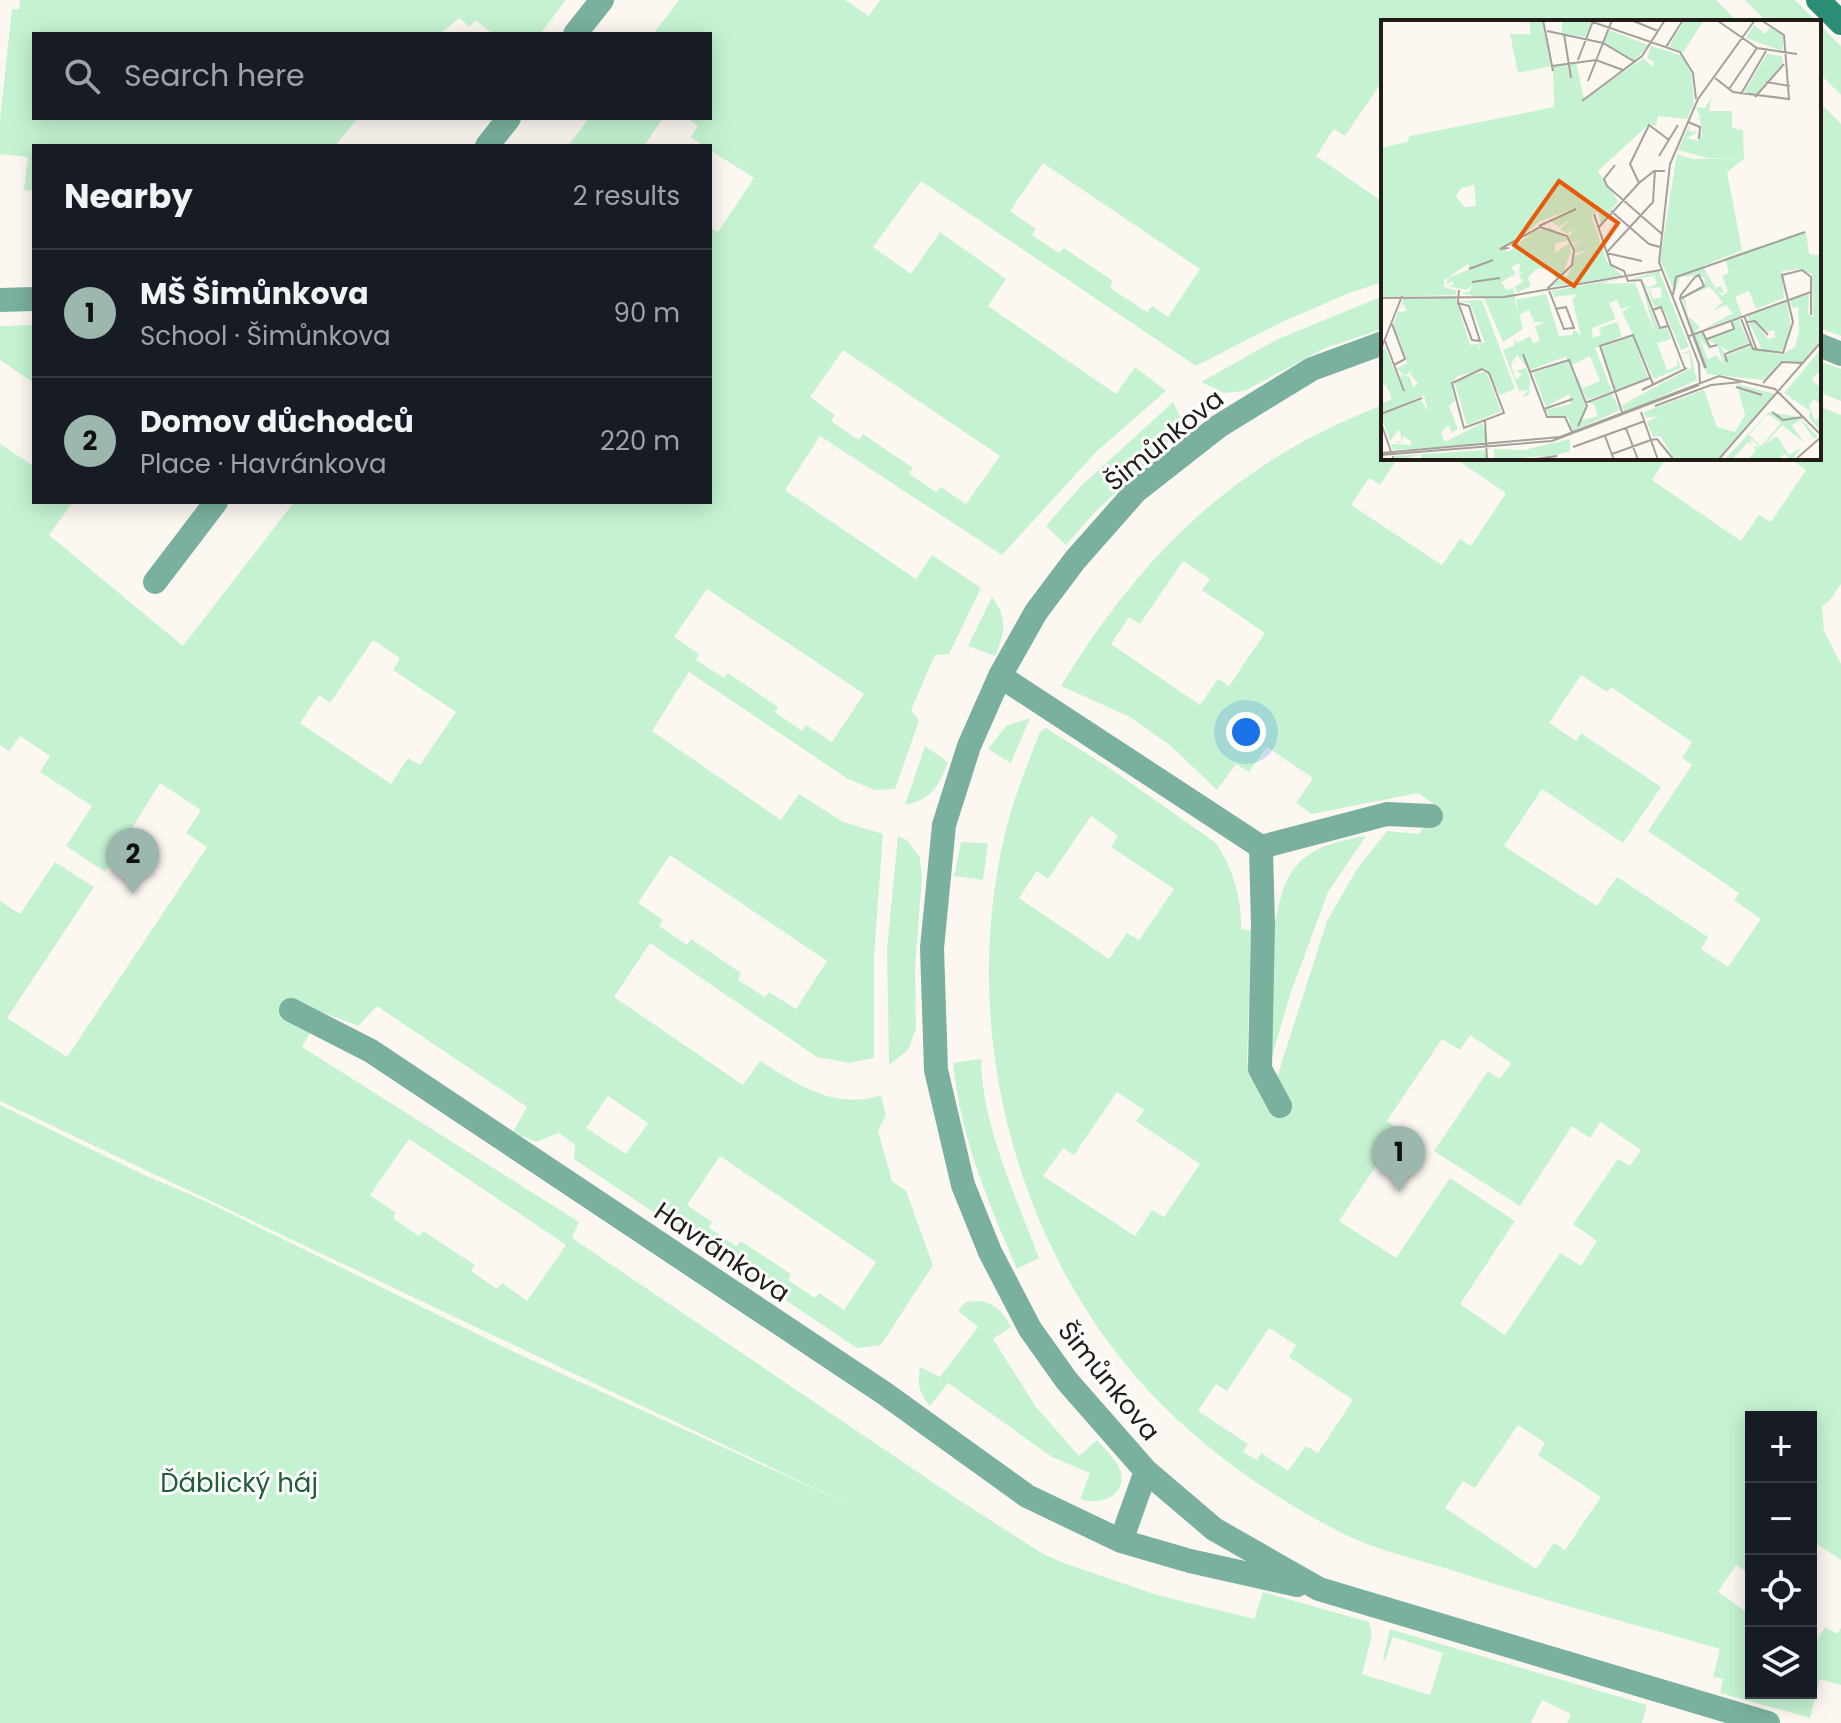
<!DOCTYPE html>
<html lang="en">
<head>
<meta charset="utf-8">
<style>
  :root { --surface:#171b24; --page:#242831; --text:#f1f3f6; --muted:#9ea1a6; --line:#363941; --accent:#9cb7ae }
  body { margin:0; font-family:Poppins,sans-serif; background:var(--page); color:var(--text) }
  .controls { position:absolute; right:24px; bottom:24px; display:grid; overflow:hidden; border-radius:0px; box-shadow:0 4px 20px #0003 }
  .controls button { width:72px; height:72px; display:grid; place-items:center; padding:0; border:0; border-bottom:2px solid var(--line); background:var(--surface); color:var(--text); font:40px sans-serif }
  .you { position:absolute; left:1246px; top:732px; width:28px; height:28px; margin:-20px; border:6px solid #fff; border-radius:50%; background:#1a73e8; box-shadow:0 0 0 12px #1a73e833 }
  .badge { display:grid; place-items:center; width:52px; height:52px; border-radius:50%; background:var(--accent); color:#111; font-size:26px; font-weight:700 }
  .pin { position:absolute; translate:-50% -66px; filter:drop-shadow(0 2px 4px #0008) }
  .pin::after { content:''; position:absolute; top:42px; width:28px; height:24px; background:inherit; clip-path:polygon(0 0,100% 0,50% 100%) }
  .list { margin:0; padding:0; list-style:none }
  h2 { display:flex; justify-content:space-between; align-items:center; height:104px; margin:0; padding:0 32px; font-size:34px }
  h2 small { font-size:26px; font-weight:400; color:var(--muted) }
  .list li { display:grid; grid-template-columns:52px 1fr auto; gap:24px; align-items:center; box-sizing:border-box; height:128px; padding:0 32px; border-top:2px solid var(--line) }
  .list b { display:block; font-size:30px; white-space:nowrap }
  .list p { margin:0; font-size:26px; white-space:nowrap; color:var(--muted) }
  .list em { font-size:26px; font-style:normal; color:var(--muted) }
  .icon { flex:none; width:44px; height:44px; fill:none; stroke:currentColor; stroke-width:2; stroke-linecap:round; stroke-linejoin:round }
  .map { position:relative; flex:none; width:1841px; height:1723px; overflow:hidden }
  .search { position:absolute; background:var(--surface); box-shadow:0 4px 20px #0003; left:32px; top:32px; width:680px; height:88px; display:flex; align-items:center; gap:20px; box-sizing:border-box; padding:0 28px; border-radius:0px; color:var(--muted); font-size:30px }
  .panel { position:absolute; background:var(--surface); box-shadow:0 4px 20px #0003; left:32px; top:144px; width:680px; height:360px; border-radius:0px }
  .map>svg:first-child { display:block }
  .green { fill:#c5f3d1; fill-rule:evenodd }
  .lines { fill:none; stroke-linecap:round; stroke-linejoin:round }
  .street { stroke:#79b19e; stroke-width:24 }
  .secondary { stroke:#2b8d73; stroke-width:24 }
  .labels { text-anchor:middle; stroke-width:6; stroke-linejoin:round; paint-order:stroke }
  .street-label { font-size:26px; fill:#221d18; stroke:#fff }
  .park-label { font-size:26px; fill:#1e5e37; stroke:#fff }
  .inset-road { fill:none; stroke:#a5a09b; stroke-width:2 }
  .view { fill:#e8590c; fill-opacity:0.15; stroke:#e8590c; stroke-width:4 }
  .inset-edge { fill:none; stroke:#221d18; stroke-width:4 }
</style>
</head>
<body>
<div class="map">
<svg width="1841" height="1723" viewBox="0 0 1841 1723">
  <rect width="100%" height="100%" fill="#fdf7f2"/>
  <!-- green -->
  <path class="green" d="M 20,0 L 566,0 L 540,34 L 493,34 L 475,20 L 470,27 L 459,18 L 440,34 L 34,34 L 34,118 L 358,118 L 335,146 L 34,146 L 34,191 L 24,190 L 28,157 L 0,154 L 0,120 L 12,9 L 19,9 Z
    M 679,0 L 845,0 L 869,16 L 880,0 L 1716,0 L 1738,22 L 1383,22 L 1383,80 L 1345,136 L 1334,129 L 1316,156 L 1383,202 L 1383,282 L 1349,293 L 1282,322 L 1196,366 L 921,181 L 873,247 L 911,274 L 940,232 L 1006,279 L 988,306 L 1116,394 L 1135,367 L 1166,391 L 1097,451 L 1002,555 L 820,436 L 785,490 L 916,579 L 932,555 L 981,588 L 949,654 L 935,655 L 911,710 L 919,721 L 895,789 L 875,790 L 848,779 L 689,672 L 652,731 L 781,820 L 799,794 L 843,822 L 883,834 L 874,956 L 874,1058 L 850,1063 L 817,1057 L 650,943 L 614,997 L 743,1085 L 760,1061 C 796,1084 837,1111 881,1095 L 886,1115 L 878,1131 L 892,1181 L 906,1191 L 933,1265 L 881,1345 L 857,1348 L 574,1159 L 575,1145 L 559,1133 L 536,1142 L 513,1132 L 527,1107 L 377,1006 L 358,1026 L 322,1012 L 302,1047 L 579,1222 L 572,1238 L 959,1500 L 1040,1552 L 1061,1562 L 1157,1595 L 1254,1619 L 1263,1592 L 1369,1622 L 1372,1635 L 1362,1674 L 1430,1695 L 1443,1653 L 1393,1637 L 1385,1660 L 1383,1659 L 1390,1629 L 1647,1705 L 1642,1723 L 1567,1723 L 1571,1714 L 1542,1700 L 1531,1723 L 0,1723 L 0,1105 L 144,1175 L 201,1199 L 512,1351 L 859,1509 L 0,1101 L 0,901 L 20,914 L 55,862 L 94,887 L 7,1018 L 67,1057 L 207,847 L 186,833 L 201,810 L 160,783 L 105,872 L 66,846 L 92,806 L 40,772 L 50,756 L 20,736 L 9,751 L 0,745 L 0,444 L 32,465 L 34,463 L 34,502 L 73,502 L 49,535 L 183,646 L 294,502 L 710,502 L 710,227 L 718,232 L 754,178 L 710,150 L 710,146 L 704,146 L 691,137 L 698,126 L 687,118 L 710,118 L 710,34 L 653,34 ZM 1043,163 L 1200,269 L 1168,317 L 1152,306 L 1147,312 L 1110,288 L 1113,281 L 1064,248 L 1059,253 L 1032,235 L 1036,229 L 1010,211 ZM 843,350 L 1000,456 L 966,504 L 941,487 L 936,492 L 909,474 L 913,468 L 863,434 L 859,440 L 831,421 L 835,415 L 810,397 ZM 707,589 L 864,694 L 832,742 L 806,725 L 802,731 L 775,712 L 778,707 L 728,673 L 724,678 L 696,660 L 699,654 L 674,637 ZM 373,640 L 400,658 L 393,670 L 456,712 L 420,765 L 408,758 L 391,784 L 300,723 L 319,695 L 330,703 ZM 670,855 L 827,961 L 796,1009 L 769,992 L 765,997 L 738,980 L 741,973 L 691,939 L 687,945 L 659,926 L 663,920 L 638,903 ZM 608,1096 L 648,1123 L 626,1154 L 586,1128 ZM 409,1139 L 566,1245 L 527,1301 L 502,1283 L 497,1289 L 471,1271 L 475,1265 L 423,1231 L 419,1236 L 393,1218 L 396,1213 L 370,1195 ZM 720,1156 L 876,1262 L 844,1310 L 819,1293 L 815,1298 L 788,1280 L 791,1274 L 741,1241 L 736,1246 L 709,1228 L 712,1222 L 687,1205 Z
    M 1745,0 L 1795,0 L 1817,22 L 1767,22 Z
    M 1819,24 L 1841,46 L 1841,95 L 1819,73 Z
    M 1819,102 L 1841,124 L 1841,336 L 1819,328 Z
    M 589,118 L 663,118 L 644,146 L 568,146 Z
    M 1383,296 L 1383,327 L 1376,331 L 1325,348 L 1244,391 L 1224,393 L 1201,382 L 1278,339 Z
    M 34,325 L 34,383 L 0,360 L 0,326 Z
    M 1819,361 L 1841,369 L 1841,401 L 1819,392 Z
    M 1173,402 L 1180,417 L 1172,439 L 1097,510 L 1066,545 L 1046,526 L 1081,486 Z
    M 1383,405 L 1383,458 L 1398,458 L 1380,485 L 1369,478 L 1351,505 L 1442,565 L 1460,539 L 1471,546 L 1506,493 L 1454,458 L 1666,458 L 1652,480 L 1741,541 L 1759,515 L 1771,522 L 1806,470 L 1789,458 L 1819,458 L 1819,406 L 1841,415 L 1841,584 L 1830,600 L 1822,606 L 1824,631 L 1841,664 L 1841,1560 L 1811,1540 L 1817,1528 L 1811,1523 L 1811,1417 L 1751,1417 L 1751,1567 L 1747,1572 L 1736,1565 L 1718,1592 L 1751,1615 L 1751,1693 L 1811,1693 L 1811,1650 L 1825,1627 L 1837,1634 L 1841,1628 L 1841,1685 L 1820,1679 L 1810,1718 L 1720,1693 L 1723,1679 L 1713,1677 L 1720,1649 C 1629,1623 1538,1599 1448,1569 C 1412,1558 1373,1549 1340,1532 C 1276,1499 1216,1458 1164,1407 C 1018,1262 957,1033 1005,834 C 1013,799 1027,765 1040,732 L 1046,728 L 1108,767 L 1216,843 C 1233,869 1242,898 1241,929 L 1251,931 L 1247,1062 L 1249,1075 L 1270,1110 L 1277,1077 L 1327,921 L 1357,869 L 1387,831 L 1419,834 L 1437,806 L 1418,793 L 1312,814 L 1296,803 L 1313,778 L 1267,747 L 1249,772 L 1236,764 L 1217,790 L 1171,746 L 1130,717 L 1061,686 C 1142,554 1235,461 1383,405 ZM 1183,561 L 1210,579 L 1202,590 L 1265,633 L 1229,686 L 1218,679 L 1200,705 L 1111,644 L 1129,617 L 1140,624 ZM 1581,675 L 1607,692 L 1611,687 L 1692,742 L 1682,758 L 1692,765 L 1648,831 L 1739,893 L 1734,900 L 1761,919 L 1728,967 L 1701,949 L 1708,937 L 1617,877 L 1597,906 L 1504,846 L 1542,789 L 1623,843 L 1661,787 L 1581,733 L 1576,741 L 1549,723 ZM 1091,816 L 1118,836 L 1111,847 L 1174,889 L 1139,940 L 1127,933 L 1109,959 L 1019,898 L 1037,871 L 1048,879 ZM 1470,1035 L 1511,1063 L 1500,1079 L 1488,1071 L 1434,1151 L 1520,1206 L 1572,1126 L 1590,1138 L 1600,1122 L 1641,1150 L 1630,1166 L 1618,1159 L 1573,1224 L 1597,1241 L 1581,1266 L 1560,1253 L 1505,1335 L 1460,1304 L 1515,1221 L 1450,1178 L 1396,1258 L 1339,1221 L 1400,1130 L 1387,1121 L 1442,1039 L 1460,1050 ZM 1117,1092 L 1144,1110 L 1136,1121 L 1200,1164 L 1164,1217 L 1152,1210 L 1135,1236 L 1043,1176 L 1063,1148 L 1074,1155 ZM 1269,1328 L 1296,1345 L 1289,1357 L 1353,1400 L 1318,1453 L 1306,1446 L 1288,1471 L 1261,1453 L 1257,1460 L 1243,1452 L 1248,1444 L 1198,1411 L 1216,1384 L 1227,1391 ZM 1518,1425 L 1545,1443 L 1538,1455 L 1601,1497 L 1565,1550 L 1554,1543 L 1536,1569 L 1445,1508 L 1463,1481 L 1475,1488 Z
    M 992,597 C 1008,617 1005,634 995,656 L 968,646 Z
    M 1030,718 L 1011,763 L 988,749 L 1006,726 Z
    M 925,746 L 948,762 C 939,786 931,800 905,805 Z
    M 898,836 L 908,841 L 920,858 L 922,877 L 915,968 L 916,1029 L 908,1050 L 889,1065 L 887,949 Z
    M 1366,836 L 1328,892 L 1290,995 L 1270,1064 C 1271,1012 1263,901 1298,864 C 1315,845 1343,840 1366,836 Z
    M 961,842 L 988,843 L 983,880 L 954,876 Z
    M 981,1059 C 982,1125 1016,1197 1039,1258 L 1017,1269 C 987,1199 961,1139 953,1063 Z
    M 979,1301 C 997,1303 1002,1312 1011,1327 L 993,1339 L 1036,1407 L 1079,1456 L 1097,1440 C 1105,1450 1118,1460 1121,1473 C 1126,1497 1099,1506 1080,1499 L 1090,1473 L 1052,1457 L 948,1383 L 930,1406 C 919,1393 917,1384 920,1367 L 940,1377 L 978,1327 L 958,1311 L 966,1302 Z"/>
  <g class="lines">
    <!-- street -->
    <path class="street" d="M 575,34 L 602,0
      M 487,146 L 509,118
      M 0,300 L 34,299
      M 1383,343 L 1312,369 L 1219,426 L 1136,491 L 1075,560 L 1036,612 L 1000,676 L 969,746 L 944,825 L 932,948 L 936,1070 L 963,1185 L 990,1252 L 1030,1329 L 1067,1381 L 1146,1471 L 1214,1529 L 1319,1589 L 1768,1723
      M 1819,345 L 1841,354
      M 155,582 L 216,502
      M 1000,676 L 1261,847 L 1387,814 L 1431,816
      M 1261,847 L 1263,925 L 1260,1069 L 1280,1106
      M 291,1010 L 371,1051 L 884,1393 L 1027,1496 L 1121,1541 L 1146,1471
      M 1121,1541 L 1190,1561 L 1297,1585"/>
    <!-- secondary -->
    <path class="secondary" d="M 1818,0 L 1841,23"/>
  </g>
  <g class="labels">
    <!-- street labels -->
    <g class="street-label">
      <text transform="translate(1164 440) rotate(-39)" y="9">Šimůnkova</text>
      <text transform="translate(722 1252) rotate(34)" y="9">Havránkova</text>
      <text transform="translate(1109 1381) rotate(51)" y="9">Šimůnkova</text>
    </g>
    <!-- park labels -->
    <g class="park-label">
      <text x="239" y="1492">Ďáblický háj</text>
    </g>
  </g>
  <!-- overview -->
  <g transform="translate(1381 20)">
    <rect width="440" height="440" fill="#fdf7f2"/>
    <path d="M 148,0 L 161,0 L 170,46 L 137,53 L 129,14 L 150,14 ZM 182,0 L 203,0 L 210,3 L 204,17 L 180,13 ZM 304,0 L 323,0 L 302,33 L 288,26 ZM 373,5 L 384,14 L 389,7 L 402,15 L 402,31 L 365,18 ZM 228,10 L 267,25 L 253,41 L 223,23 ZM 270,26 L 302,36 L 311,56 L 313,84 L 306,99 L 277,96 L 275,106 L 268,104 L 217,151 L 237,181 L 220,204 L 217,192 L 210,194 L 226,242 L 242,256 L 168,267 L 188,254 L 194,236 L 208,230 L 194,233 L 194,224 L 202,220 L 192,223 L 187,216 L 196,208 L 186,214 L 179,209 L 188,200 L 178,207 L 169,201 L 193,188 L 158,202 L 129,226 L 118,226 L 127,232 L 152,212 L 169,207 L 188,220 L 174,224 L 174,233 L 188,223 L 190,232 L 181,257 L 175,260 L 171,251 L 157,248 L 147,257 L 150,266 L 136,273 L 134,266 L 142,262 L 138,255 L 144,252 L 138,253 L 139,243 L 130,247 L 135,254 L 120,262 L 126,270 L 132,268 L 142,309 L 122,322 L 103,278 L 79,273 L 88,272 L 92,265 L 85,270 L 66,266 L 73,265 L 72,261 L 65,265 L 67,258 L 89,249 L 87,244 L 63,260 L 63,267 L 76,271 L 74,275 L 0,277 L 0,128 L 26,122 L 29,116 L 173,87 L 172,46 L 186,44 L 189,58 L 188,43 L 195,42 L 203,79 L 263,38 L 271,47 L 273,42 L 266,38 ZM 93,165 L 95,186 L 83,187 L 75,176 L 80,168 ZM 386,34 L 401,36 L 402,43 L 374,75 L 363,72 ZM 331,77 L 328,91 L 351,91 L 351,108 L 362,110 L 363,139 L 346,152 L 361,230 L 322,246 L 334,268 L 340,266 L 343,273 L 337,272 L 341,276 L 347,271 L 341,256 L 348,253 L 344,238 L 360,232 L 425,212 L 428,234 L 440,235 L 440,319 L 420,345 L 403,340 L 382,360 L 326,354 L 313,315 L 322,313 L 329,331 L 318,317 L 327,339 L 335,335 L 343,345 L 336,325 L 327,320 L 353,310 L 352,301 L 357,298 L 368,323 L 348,332 L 340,326 L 345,336 L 369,326 L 400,335 L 414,327 L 418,311 L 417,287 L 411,288 L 409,279 L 428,275 L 427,294 L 432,297 L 431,254 L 418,249 L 401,251 L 403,278 L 375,289 L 368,271 L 354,277 L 361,295 L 323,309 L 352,293 L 345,285 L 331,291 L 342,282 L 329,267 L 304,277 L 307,296 L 319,307 L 313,313 L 301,278 L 323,266 L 324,259 L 319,255 L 299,257 L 294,272 L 279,240 L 296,134 L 311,139 L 361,138 L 327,138 L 297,130 L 309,104 L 308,111 L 317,112 L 306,118 L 317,121 L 319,112 L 322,119 L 319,100 L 312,96 L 320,99 L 315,87 L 324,88 ZM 278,251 L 308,327 L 300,330 L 282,288 L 274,288 L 267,271 L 274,269 L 269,271 L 272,279 L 281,277 L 280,267 L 265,269 L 262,261 L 267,268 L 276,264 L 273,256 L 247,260 ZM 243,258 L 219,264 L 254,263 L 274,313 L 260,262 L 278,310 L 286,308 L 290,319 L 276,323 L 286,350 L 296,346 L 296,338 L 300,348 L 273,359 L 241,292 L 250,286 L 240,289 L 236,280 L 228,283 L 235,299 L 211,308 L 212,318 L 220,315 L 218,308 L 236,302 L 241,316 L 214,328 L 231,371 L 206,380 L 192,348 L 202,368 L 219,361 L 209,336 L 192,345 L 184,337 L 149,350 L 136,335 L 130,344 L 135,360 L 141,354 L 135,351 L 145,348 L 149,359 L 148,375 L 141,377 L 147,370 L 138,371 L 122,330 L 134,325 L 133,318 L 136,323 L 149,316 L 152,323 L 159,321 L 154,306 L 164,302 L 153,302 L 148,290 L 139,294 L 133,280 L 165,274 L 178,316 L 191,315 L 193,309 L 200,316 L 191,279 L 197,274 L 174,277 L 170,271 ZM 74,276 L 89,325 L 96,324 L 100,332 L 97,323 L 104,323 L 89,283 L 78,281 L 101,280 L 134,369 L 119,375 L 104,349 L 77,356 L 70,363 L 74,381 L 68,386 L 77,409 L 71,412 L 67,405 L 60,413 L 64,422 L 101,403 L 106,416 L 102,425 L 12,430 L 10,424 L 30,425 L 30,421 L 22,416 L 21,422 L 17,423 L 14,422 L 21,421 L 18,409 L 9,421 L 0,395 L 40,380 L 47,392 L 43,375 L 0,394 L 0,384 L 11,379 L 5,365 L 0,366 L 0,333 L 4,327 L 22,371 L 19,355 L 29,357 L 32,368 L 37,363 L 29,354 L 32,350 L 24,356 L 15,349 L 26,343 L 12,305 L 17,292 L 26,291 L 22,284 L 18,290 L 23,278 ZM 406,282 L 410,308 L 404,329 L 393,334 L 381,330 L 368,302 L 374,302 L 387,319 L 394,317 L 393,310 L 386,312 L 374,300 L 368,300 L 366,296 ZM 251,316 L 267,358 L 234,370 L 219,328 ZM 440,329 L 440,350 L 431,359 L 440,369 L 440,386 L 433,379 L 428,386 L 434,400 L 440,398 L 440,412 L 428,398 L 429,391 L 403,373 ZM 309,330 L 316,360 L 244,393 L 241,385 L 310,348 L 308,333 L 300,334 ZM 187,341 L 205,386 L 201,400 L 217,396 L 213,384 L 207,383 L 231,374 L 239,390 L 192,411 L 187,398 L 169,398 L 164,390 L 190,384 L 188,374 L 165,387 L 152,353 ZM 105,351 L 120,391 L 86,405 L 73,361 ZM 356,364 L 394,374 L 335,440 L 294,440 L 279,416 L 272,417 L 266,402 L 278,396 L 265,398 L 263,392 L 323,370 L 336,407 L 354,412 L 364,395 ZM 388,392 L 418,397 L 437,417 L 433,419 L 419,399 L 411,406 L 424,423 L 401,405 L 384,424 L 396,416 L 408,435 L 421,427 L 411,440 L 403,434 L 397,440 L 366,440 L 375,430 L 372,426 L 379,427 L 369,418 L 370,425 L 367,422 L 351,440 L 343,440 ZM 387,394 L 400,403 L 380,426 L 368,415 ZM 189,419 L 189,431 L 176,435 L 113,440 L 113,429 L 143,430 ZM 105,430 L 105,439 L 40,440 L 40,435 L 15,440 L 13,436 Z" fill="#c5f3d1" fill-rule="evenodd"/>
    <path class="inset-road" d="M 162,0 L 172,51M 206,0 L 299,32 L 312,53 L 315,79M 250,0 L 277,11M 337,1 L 376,28 L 416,34M 166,11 L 222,23 L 254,42M 183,14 L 190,58M 285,27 L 302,0M 197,40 L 212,1M 171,46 L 215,40 L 242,50M 334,58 L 352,72 L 408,79 L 403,15 L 380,0M 207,61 L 231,0M 385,62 L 409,66M 348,69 L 376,28M 360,74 L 385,31M 374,77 L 403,44M 201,81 L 261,36 L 284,0M 307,102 L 319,107 L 318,119M 278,136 L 297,105M 234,145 L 223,159 L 226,166 L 281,214M 258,163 L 249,144 L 268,105 L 288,120M 230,191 L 268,224 L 279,227M 213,194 L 230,245 L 243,251 L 247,261 L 260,260 L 279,308 L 287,306M 158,206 L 195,189M 218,207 L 258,163 L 273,151 L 284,151M 128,228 L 119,229 L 159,207 L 186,216 L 193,230 L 191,245 L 167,268 L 169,273 L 183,309 L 193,308 L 185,287 L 175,289M 226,232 L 272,182 L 274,150M 225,233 L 261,241M 88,249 L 112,240M 91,262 L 119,258M 292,275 L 295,257 L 424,212M 0,278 L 123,277 L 280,250M 77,283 L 88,286 L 99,321 L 91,320 L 78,285 L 77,283 L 77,281 L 78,270M 272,290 L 280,287 L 304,349M 363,295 L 376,331M 359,296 L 372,329 L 402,333 L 412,302 L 401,255 L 421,250 L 430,257 L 430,295M 366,302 L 374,301 L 387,315M 11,304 L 24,339 L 13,345M 321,311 L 329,327 L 336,325M 308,316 L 430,272M 326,319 L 353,309 L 350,300M 4,321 L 23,371M 0,329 L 21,276M 142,334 L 166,397 L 184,397 L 191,412M 346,342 L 344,334 L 370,324M 324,348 L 299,279 L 300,275 L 314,257 L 318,255 L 323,266 L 299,279 L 325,348M 101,349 L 108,353 L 123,393 L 83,408 L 71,363 ZM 149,352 L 188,340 L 206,386 L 197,406M 382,363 L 401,342 L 422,343M 319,364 L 318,344 L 278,242 L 289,144 L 317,79 L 374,0M 355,367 L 381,375M 261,370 L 306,348M 204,383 L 269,358M 274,386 L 330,365 L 360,362M 163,389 L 192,379M 260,392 L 277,440M 391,392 L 402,400 L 422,397M 0,394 L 41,378M 242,395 L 219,326 L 252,315 L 272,364M 104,400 L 106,440M 0,403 L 13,440M 245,408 L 257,440M 224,416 L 233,440M 270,420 L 276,419 L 293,440M 192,427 L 264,401M 0,433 L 179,417 L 338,356 L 394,369 L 440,415M 231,434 L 270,420M 0,435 L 171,421 L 318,365M 147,440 L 176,436M 337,440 L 440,322M 414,440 L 440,417"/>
    <path class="view" d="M 178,161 L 237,203 L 193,266 L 133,225 Z"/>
    <rect width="440" height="440" class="inset-edge"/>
  </g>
</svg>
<div class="controls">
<button>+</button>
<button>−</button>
<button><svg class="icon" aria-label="locate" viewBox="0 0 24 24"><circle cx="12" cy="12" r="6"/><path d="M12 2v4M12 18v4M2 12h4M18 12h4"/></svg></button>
<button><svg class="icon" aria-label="layers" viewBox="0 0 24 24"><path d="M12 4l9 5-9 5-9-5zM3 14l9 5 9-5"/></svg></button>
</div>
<div class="you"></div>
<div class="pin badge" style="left:1399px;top:1192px">1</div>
<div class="pin badge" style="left:133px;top:894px">2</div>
<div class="search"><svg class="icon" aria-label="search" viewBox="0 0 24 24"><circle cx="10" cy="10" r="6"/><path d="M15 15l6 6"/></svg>Search here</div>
<section class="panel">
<h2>Nearby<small>2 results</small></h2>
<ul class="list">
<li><span class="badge">1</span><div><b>MŠ Šimůnkova</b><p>School · Šimůnkova</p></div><em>90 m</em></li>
<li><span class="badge">2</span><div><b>Domov důchodců</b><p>Place · Havránkova</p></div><em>220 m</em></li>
</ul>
</section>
</div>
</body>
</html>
